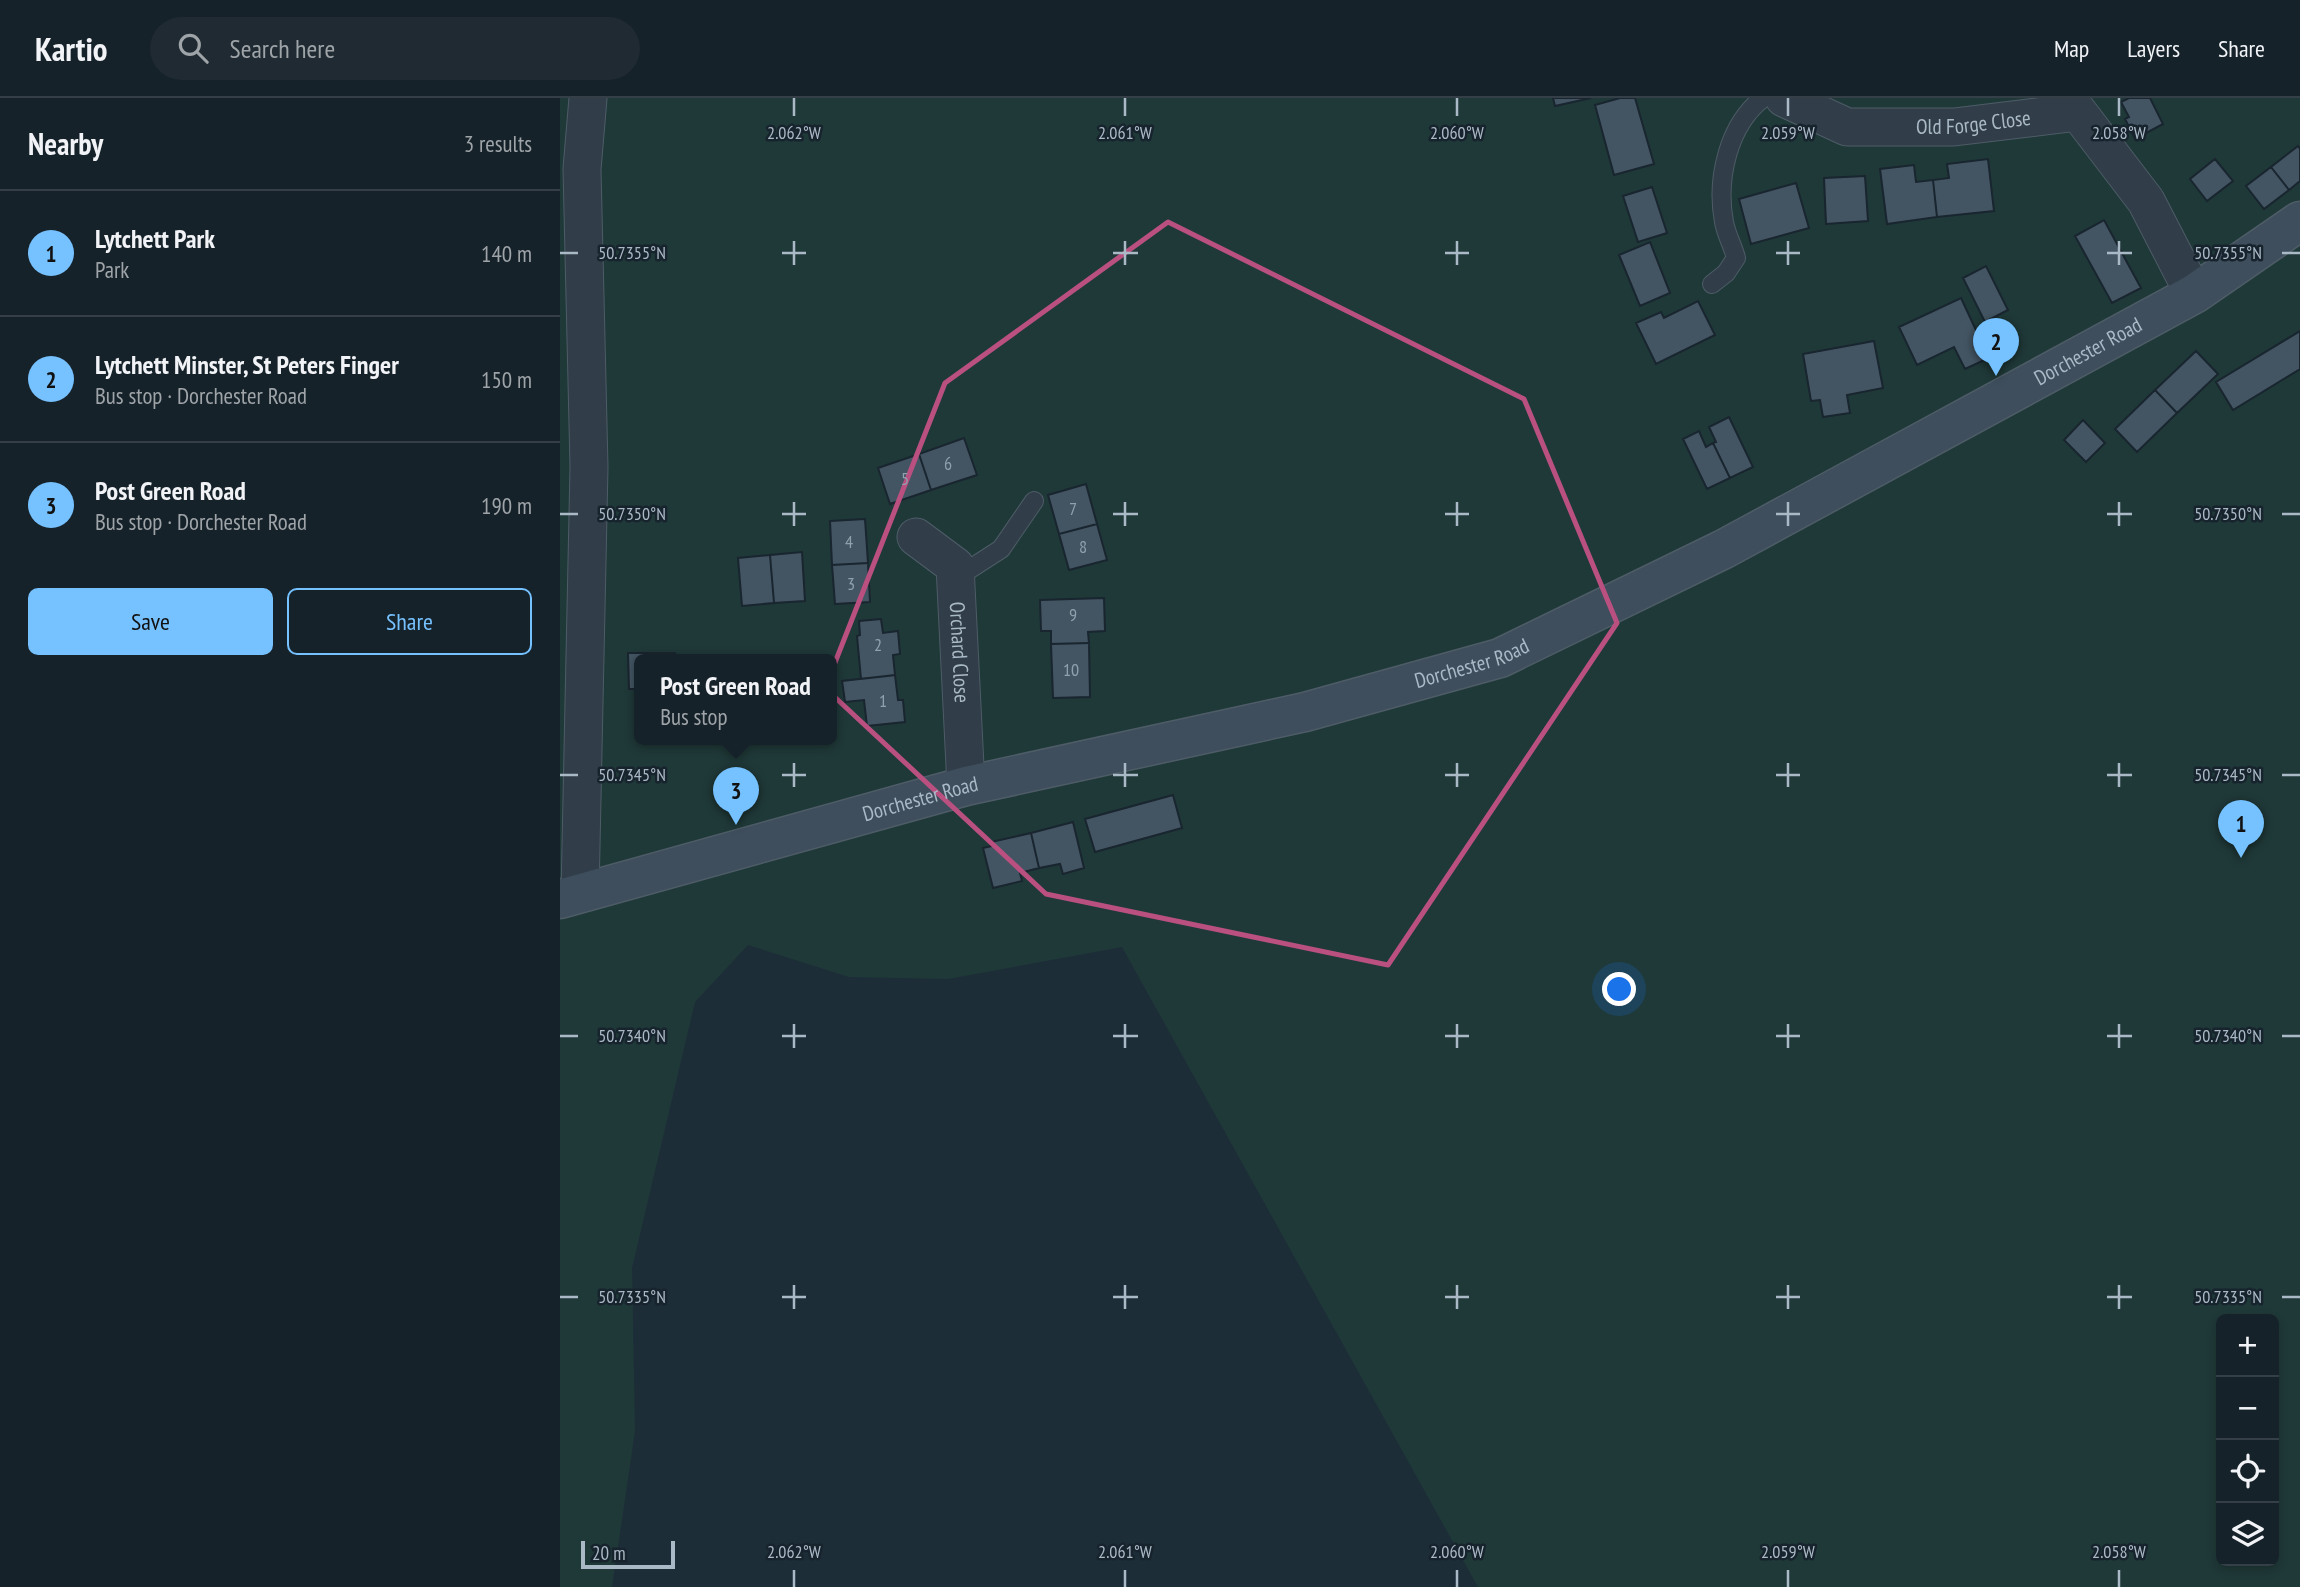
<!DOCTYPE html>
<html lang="en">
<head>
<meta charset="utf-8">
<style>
  :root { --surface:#16222a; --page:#1f2a32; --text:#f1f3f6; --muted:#9ea4a8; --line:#353f47; --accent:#76c1ff }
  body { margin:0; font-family:"PT Sans Narrow",sans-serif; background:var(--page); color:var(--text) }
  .controls { position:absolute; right:21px; bottom:21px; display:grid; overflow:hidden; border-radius:10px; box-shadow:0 4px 10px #0003 }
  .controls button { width:63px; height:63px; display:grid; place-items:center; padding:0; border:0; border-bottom:2px solid var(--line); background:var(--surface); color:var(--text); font:35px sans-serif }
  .scale { position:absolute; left:21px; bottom:18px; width:94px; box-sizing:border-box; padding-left:7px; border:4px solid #aab9c6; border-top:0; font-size:19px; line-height:24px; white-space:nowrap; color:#aab9c6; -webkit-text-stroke:5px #17232d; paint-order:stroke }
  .you { position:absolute; left:1060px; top:892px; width:24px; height:24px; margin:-18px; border:5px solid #fff; border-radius:50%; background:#1a73e8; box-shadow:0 0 0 10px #1a73e833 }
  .badge { display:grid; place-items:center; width:46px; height:46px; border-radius:50%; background:var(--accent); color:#111; font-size:23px; font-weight:700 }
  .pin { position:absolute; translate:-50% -58px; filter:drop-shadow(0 2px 4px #0008) }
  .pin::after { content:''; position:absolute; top:37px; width:24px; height:21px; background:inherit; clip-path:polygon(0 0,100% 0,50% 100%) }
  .popup { position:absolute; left:74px; top:556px; width:203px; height:91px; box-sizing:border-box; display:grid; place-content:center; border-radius:10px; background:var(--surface); filter:drop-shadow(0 2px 5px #0005); font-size:23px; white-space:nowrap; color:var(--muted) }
  .popup b { font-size:26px; color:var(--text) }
  .popup::after { content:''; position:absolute; left:50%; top:100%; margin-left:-14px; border:14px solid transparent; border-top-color:var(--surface) }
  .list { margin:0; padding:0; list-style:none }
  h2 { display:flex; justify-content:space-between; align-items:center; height:91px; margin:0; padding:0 28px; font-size:30px }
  h2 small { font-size:23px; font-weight:400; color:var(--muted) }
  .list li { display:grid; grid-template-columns:46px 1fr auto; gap:21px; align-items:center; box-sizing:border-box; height:126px; padding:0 28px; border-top:2px solid var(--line) }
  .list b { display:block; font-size:26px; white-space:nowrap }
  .list p { margin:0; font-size:23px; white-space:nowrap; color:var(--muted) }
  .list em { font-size:23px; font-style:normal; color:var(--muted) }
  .actions { display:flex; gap:14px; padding:21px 28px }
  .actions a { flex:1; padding:16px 0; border:2px solid var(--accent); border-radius:10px; text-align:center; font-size:24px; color:var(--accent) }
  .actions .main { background:var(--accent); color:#111 }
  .icon { flex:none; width:38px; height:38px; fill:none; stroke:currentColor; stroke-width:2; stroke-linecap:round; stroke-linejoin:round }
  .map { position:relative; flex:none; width:1740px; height:1489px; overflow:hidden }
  header { display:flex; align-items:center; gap:42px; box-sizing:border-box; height:98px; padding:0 35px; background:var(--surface); border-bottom:2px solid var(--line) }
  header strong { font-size:33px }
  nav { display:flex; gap:38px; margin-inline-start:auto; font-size:24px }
  .search { width:490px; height:63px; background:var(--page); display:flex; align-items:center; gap:18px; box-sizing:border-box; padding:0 24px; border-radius:38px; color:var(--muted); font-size:26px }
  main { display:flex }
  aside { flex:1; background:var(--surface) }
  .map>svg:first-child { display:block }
  .green { fill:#1f3938; fill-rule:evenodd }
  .building { fill:#435563; stroke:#19252f; stroke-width:2 }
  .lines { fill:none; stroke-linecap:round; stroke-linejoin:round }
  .service-casing { stroke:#4e5c67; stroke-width:20 }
  .minor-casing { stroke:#4e5c67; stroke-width:39 }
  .secondary-casing { stroke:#4e5c67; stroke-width:41 }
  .service { stroke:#313e49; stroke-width:18 }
  .minor { stroke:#313e49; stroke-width:37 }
  .secondary { stroke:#3e4e5c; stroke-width:38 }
  .marked { fill:none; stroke:#ba5080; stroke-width:5; stroke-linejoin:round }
  .ticks { fill:none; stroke:#aab9c6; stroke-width:2.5 }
  .labels { text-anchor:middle; stroke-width:5; stroke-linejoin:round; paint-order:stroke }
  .number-label { font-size:18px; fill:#90a0ad }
  .street-label { font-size:21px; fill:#aab9c6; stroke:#17232d }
  .ticks-label { font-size:18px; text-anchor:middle; fill:#aab9c6; stroke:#17232d; stroke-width:5; stroke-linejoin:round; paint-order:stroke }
</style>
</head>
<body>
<header>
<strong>Kartio</strong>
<div class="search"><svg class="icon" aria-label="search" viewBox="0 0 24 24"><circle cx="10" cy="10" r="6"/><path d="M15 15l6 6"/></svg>Search here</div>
<nav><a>Map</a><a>Layers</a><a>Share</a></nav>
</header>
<main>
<aside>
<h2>Nearby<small>3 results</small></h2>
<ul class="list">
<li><span class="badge">1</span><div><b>Lytchett Park</b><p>Park</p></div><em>140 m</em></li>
<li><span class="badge">2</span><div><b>Lytchett Minster, St Peters Finger</b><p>Bus stop · Dorchester Road</p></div><em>150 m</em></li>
<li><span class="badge">3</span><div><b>Post Green Road</b><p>Bus stop · Dorchester Road</p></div><em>190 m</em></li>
</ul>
<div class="actions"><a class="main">Save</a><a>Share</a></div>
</aside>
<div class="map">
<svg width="1740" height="1489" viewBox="0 0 1740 1489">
  <rect width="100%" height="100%" fill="#1d2d38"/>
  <!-- green -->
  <path class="green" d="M 0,0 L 1740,0 L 1740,1489 L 918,1489 L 562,849 L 388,881 L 289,879 L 188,847 L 135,904 L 72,1170 L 75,1333 L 52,1489 L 0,1489 ZM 80,561 L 272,561 L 272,641 L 80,641 ZM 1661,1221 L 1714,1221 L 1714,1463 L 1661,1463 Z"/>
  <!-- building -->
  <path class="building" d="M 993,0 L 1031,0 L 995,8 Z
    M 1060,0 L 1075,0 L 1094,66 L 1054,77 L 1035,7 Z
    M 1569,0 L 1590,0 L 1603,26 L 1575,41 L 1565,21 L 1569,19 L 1561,4 Z
    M 1738,48 L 1740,51 L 1740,83 L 1729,92 L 1711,69 Z
    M 1428,61 L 1434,113 L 1377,119 L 1373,82 L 1389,80 L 1387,66 Z
    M 1655,61 L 1673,83 L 1647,103 L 1630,81 Z
    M 1354,67 L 1356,84 L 1373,82 L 1377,119 L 1327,126 L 1320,71 Z
    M 1711,69 L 1729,92 L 1704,111 L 1686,88 Z
    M 1305,78 L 1308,123 L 1266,126 L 1264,80 Z
    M 1236,85 L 1249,130 L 1191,146 L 1179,101 Z
    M 1092,89 L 1107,135 L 1078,144 L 1063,98 Z
    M 1544,122 L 1581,190 L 1552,205 L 1515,138 Z
    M 1090,144 L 1110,195 L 1080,208 L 1059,157 Z
    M 1426,168 L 1448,212 L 1425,224 L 1403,180 Z
    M 1401,200 L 1429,260 L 1405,271 L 1394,249 L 1357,267 L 1339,229 Z
    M 1138,203 L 1155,237 L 1096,266 L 1076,225 L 1101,214 L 1104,220 Z
    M 1740,233 L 1740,271 L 1673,312 L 1656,284 Z
    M 1314,243 L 1323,290 L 1287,297 L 1290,315 L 1263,319 L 1260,302 L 1251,303 L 1243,256 Z
    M 1636,253 L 1658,276 L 1617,315 L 1595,292 Z
    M 1595,292 L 1617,315 L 1577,354 L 1555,331 Z
    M 1169,319 L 1193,369 L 1170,380 L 1153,345 L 1156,344 L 1149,329 Z
    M 1523,322 L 1545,345 L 1526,364 L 1504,342 Z
    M 1139,333 L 1146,349 L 1153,345 L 1170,380 L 1147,391 L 1123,341 Z
    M 404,340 L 417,377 L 371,392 L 359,356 Z
    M 359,356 L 371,392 L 330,406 L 318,370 Z
    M 526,386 L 537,426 L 499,436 L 488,397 Z
    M 305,421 L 308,465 L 272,467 L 270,423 Z
    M 537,426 L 547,462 L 509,472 L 499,436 Z
    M 242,454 L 245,503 L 214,505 L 210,457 Z
    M 210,457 L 214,505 L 182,508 L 178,460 Z
    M 308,465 L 310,504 L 275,506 L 272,467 Z
    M 544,500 L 545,533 L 528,534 L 529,545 L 491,546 L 491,533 L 481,533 L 480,502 Z
    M 321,521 L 323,535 L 338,533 L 340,556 L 333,557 L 335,577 L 301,581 L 297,538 L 300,537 L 299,523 Z
    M 529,545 L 530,599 L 493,600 L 491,546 Z
    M 68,555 L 115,555 L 115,561 L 80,561 L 80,591 L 69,591 Z
    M 335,577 L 338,602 L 343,602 L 345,624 L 307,628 L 304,602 L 285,604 L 282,583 Z
    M 165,641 L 200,641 L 200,645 L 165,646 Z
    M 613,697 L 622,730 L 535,754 L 525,721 Z
    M 513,724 L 524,770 L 503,776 L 500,766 L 479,770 L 471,735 Z
    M 471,735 L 479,770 L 460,775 L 462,783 L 433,790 L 423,750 L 432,748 L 431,744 Z"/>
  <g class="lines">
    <defs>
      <path id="service" d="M 1152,186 L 1166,175 L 1176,160 C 1173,148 1166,136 1164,124 C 1156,81 1168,27 1203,0
        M 396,480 L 441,451 L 474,403"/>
      <g id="minor">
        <path id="s1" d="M 1224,0 L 1287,29 L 1394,29 L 1518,14 L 1586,103 L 1634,196"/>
        <path id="s2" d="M 356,439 L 395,468 L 406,688"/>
        <path d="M 20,795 L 29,369 L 22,71 L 28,0"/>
      </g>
      <g id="secondary">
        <path id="s3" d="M 0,801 L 406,688 L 745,614 L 940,560 L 1164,451 L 1634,196 L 1740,123"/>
      </g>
    </defs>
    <!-- service casing -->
    <use href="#service" class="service-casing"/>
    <!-- minor casing -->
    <use href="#minor" class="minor-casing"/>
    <!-- secondary casing -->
    <use href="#secondary" class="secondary-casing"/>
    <!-- service -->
    <use href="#service" class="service"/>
    <!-- minor -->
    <use href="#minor" class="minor"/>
    <!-- secondary -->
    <use href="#secondary" class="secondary"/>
  </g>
  <!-- marked area -->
  <path class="marked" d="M 608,124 L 964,301 L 1057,525 L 828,867 L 486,796 L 265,590 L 385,285 Z"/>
  <!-- ticks -->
  <path class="ticks" d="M 234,0 L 234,18M 565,0 L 565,18M 897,0 L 897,18M 1228,0 L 1228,18M 1559,0 L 1559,18M 234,143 L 234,167M 565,143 L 565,167M 897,143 L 897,167M 1228,143 L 1228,167M 1559,143 L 1559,167M 0,155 L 18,155M 222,155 L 246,155M 553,155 L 578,155M 885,155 L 909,155M 1216,155 L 1240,155M 1547,155 L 1572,155M 1722,155 L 1740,155M 234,404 L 234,428M 565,404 L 565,428M 897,404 L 897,428M 1228,404 L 1228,428M 1559,404 L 1559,428M 0,416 L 18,416M 222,416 L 246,416M 553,416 L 578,416M 885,416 L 909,416M 1216,416 L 1240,416M 1547,416 L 1572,416M 1722,416 L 1740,416M 234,665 L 234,689M 565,665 L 565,689M 897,665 L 897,689M 1228,665 L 1228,689M 1559,665 L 1559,689M 0,677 L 18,677M 222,677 L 246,677M 553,677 L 578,677M 885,677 L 909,677M 1216,677 L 1240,677M 1547,677 L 1572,677M 1722,677 L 1740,677M 234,926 L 234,950M 565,926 L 565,950M 897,926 L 897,950M 1228,926 L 1228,950M 1559,926 L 1559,950M 0,938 L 18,938M 222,938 L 246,938M 553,938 L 578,938M 885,938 L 909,938M 1216,938 L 1240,938M 1547,938 L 1572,938M 1722,938 L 1740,938M 234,1187 L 234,1211M 565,1187 L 565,1211M 897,1187 L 897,1211M 1228,1187 L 1228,1211M 1559,1187 L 1559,1211M 0,1199 L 18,1199M 222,1199 L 246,1199M 553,1199 L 578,1199M 885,1199 L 909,1199M 1216,1199 L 1240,1199M 1547,1199 L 1572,1199M 1722,1199 L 1740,1199M 234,1472 L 234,1489M 565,1472 L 565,1489M 897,1472 L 897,1489M 1228,1472 L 1228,1489M 1559,1472 L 1559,1489"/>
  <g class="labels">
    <!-- number labels -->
    <g class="number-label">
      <text x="388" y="372">6</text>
      <text x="345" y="387">5</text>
      <text x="513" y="417">7</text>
      <text x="289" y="450">4</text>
      <text x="523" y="455">8</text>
      <text x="291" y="492">3</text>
      <text x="513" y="523">9</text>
      <text x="318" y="553">2</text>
      <text x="511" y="578">10</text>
      <text x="323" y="609">1</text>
    </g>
    <!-- street labels -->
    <g class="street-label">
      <text dy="7" stroke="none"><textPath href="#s1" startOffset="196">Old Forge Close</textPath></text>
      <text dy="7" stroke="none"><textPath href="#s3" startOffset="1634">Dorchester Road</textPath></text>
      <text dy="7" stroke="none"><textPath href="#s2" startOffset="135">Orchard Close</textPath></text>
      <text dy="7" stroke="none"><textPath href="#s3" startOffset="942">Dorchester Road</textPath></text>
      <text dy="7" stroke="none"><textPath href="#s3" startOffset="374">Dorchester Road</textPath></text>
    </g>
  </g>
  <g class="ticks-label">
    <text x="234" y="41">2.062°W</text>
    <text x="565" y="41">2.061°W</text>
    <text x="897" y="41">2.060°W</text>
    <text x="1228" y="41">2.059°W</text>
    <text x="1559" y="41">2.058°W</text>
    <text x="72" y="161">50.7355°N</text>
    <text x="1668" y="161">50.7355°N</text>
    <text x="72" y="422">50.7350°N</text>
    <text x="1668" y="422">50.7350°N</text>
    <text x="72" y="683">50.7345°N</text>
    <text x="1668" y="683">50.7345°N</text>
    <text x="72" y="944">50.7340°N</text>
    <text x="1668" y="944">50.7340°N</text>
    <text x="72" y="1205">50.7335°N</text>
    <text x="1668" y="1205">50.7335°N</text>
    <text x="234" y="1460">2.062°W</text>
    <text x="565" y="1460">2.061°W</text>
    <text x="897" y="1460">2.060°W</text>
    <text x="1228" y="1460">2.059°W</text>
    <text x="1559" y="1460">2.058°W</text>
  </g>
</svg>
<div class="controls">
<button>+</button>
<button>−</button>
<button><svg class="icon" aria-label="locate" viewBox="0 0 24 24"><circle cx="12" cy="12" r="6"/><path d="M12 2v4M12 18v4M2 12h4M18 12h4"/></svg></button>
<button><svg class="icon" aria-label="layers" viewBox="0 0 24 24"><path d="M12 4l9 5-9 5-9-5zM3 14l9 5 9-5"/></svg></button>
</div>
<div class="scale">20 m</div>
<div class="you"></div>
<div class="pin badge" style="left:1681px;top:760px">1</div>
<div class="pin badge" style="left:1436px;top:278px">2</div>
<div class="pin badge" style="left:176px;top:727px">3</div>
<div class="popup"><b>Post Green Road</b>Bus stop</div>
</div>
</main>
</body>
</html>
